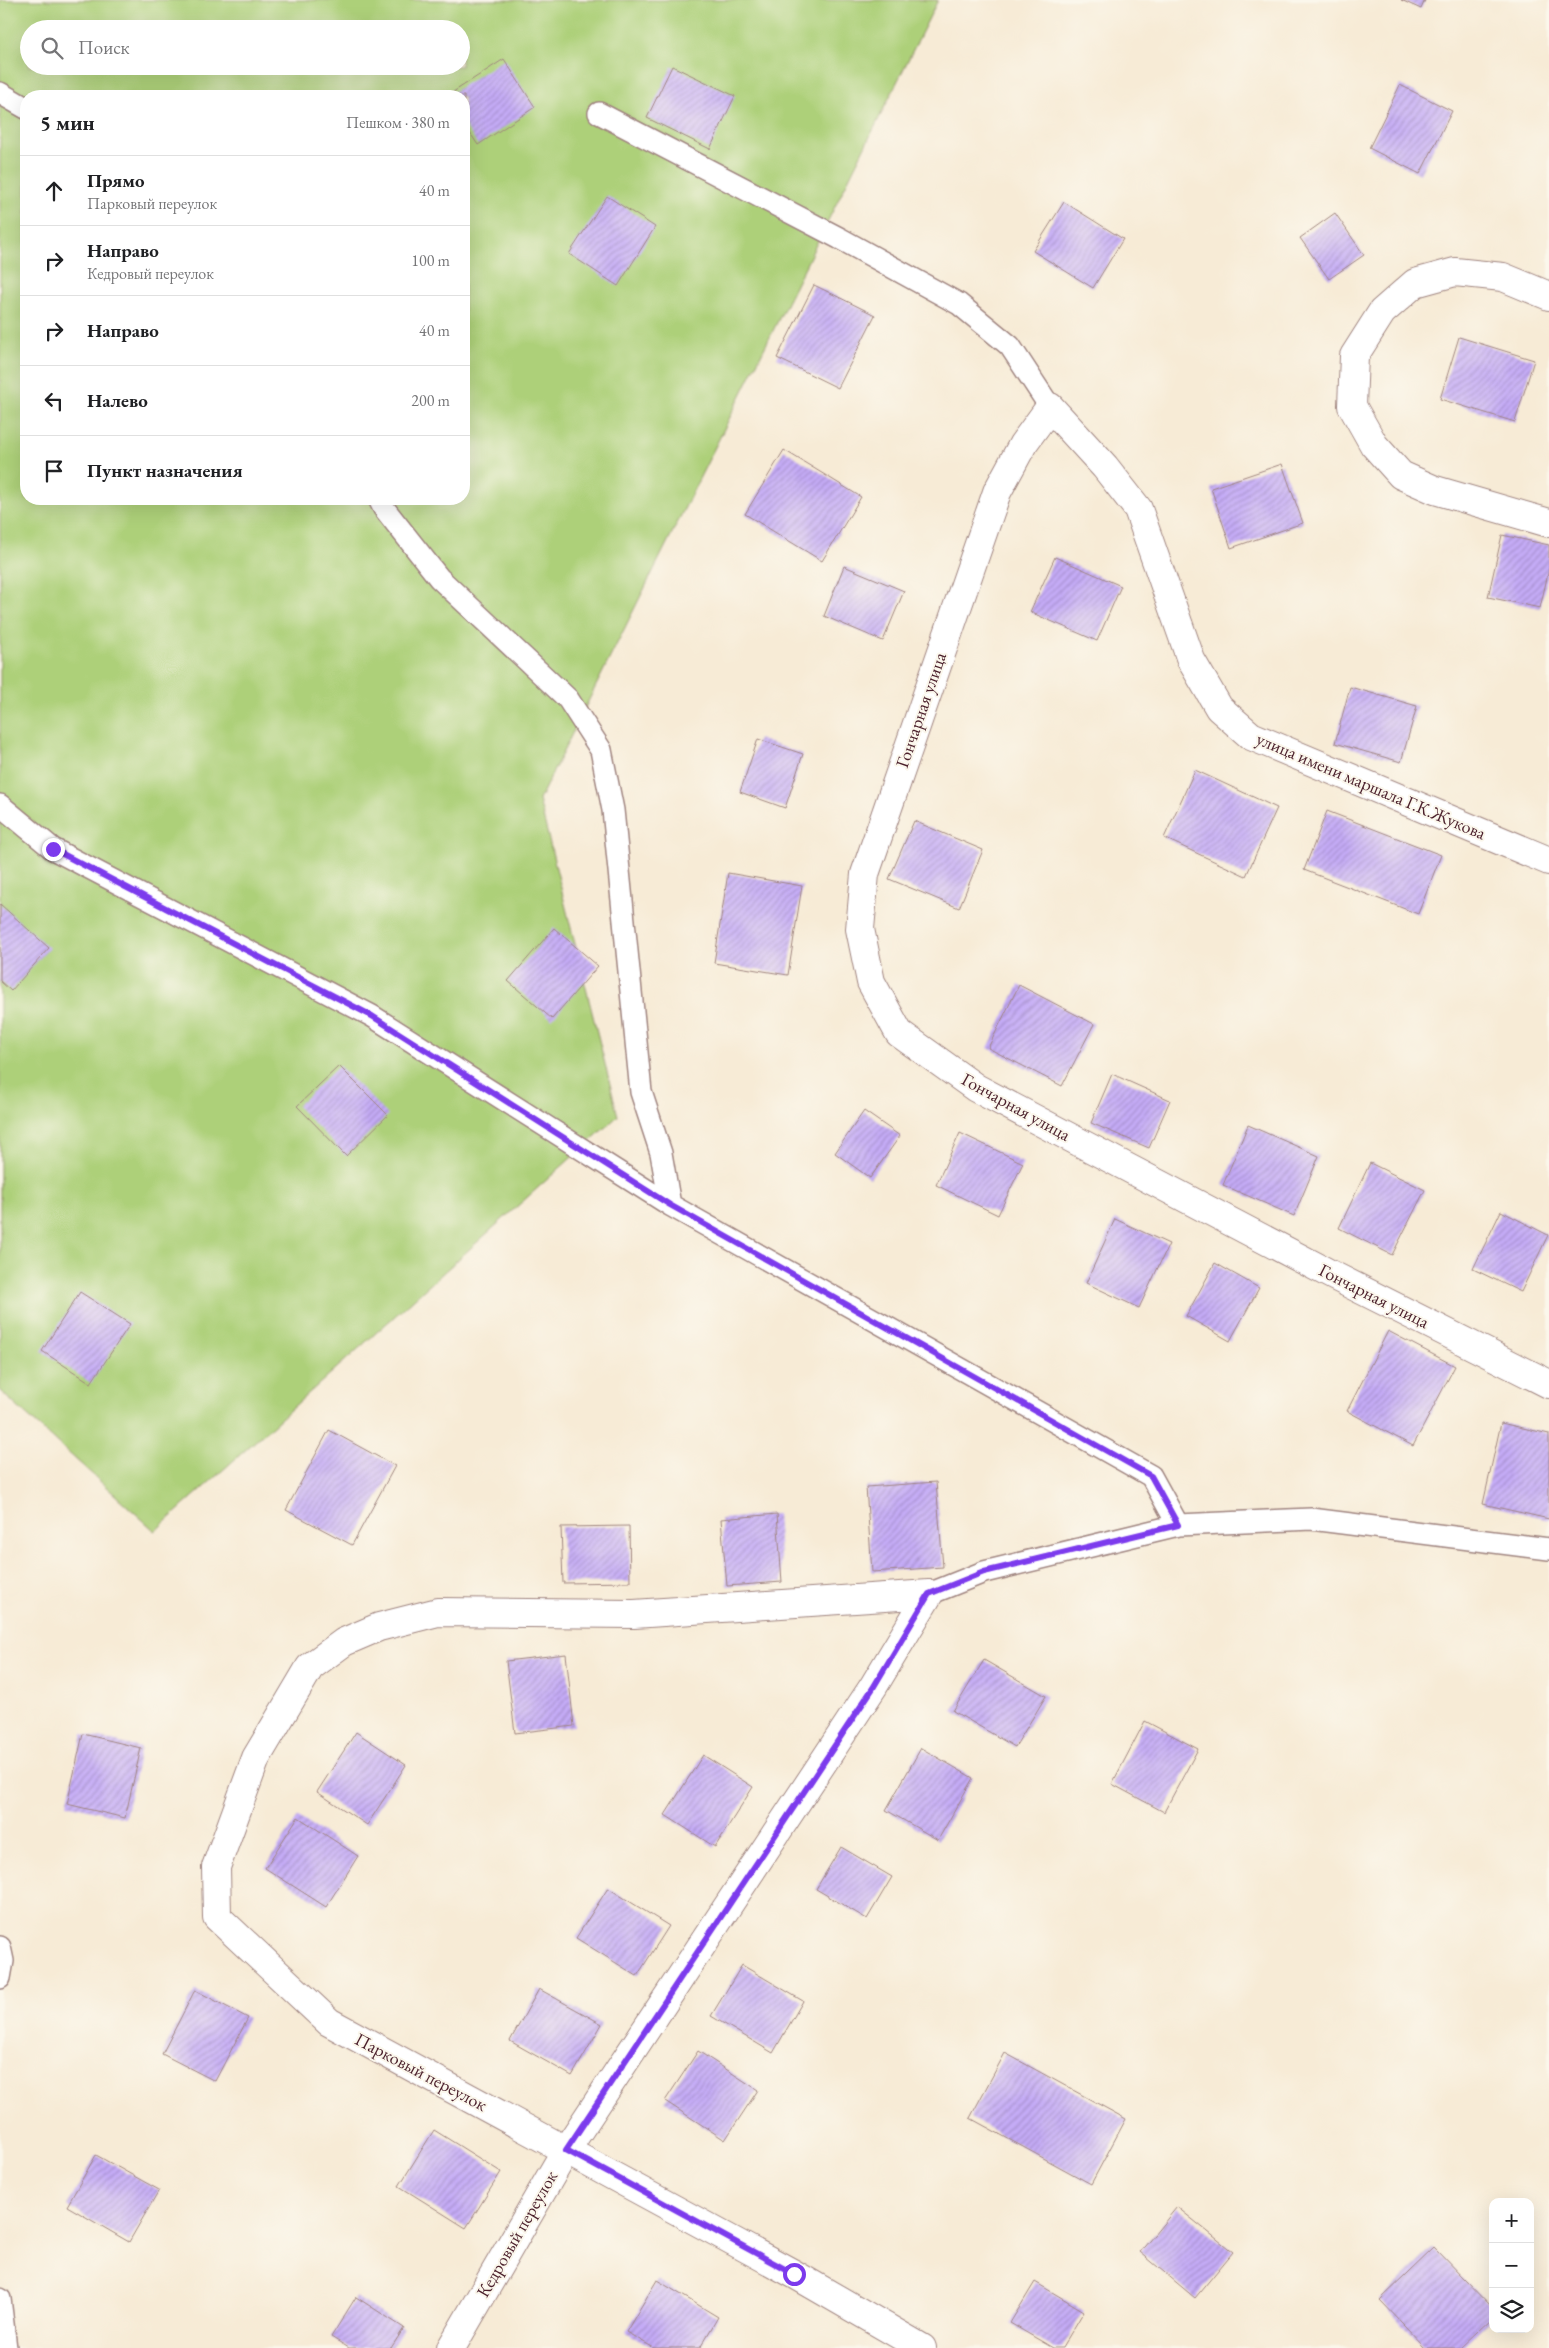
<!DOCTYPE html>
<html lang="ru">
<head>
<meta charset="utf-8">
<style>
  :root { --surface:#fff; --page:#f6f6f6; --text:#202124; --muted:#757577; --line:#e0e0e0 }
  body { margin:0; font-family:"EB Garamond",serif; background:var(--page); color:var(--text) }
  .controls { position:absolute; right:15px; bottom:15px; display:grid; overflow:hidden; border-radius:10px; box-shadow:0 5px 20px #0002 }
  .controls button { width:45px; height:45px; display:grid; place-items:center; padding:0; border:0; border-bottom:1px solid var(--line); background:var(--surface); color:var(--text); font:25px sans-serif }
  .stop { position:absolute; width:15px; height:15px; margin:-11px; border:4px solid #7c3aed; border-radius:50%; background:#fff }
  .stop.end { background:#7c3aed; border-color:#fff; box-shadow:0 1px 5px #0008 }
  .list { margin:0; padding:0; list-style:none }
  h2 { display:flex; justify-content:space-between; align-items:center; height:65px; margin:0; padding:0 20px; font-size:21px }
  h2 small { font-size:16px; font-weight:400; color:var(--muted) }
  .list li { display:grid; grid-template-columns:32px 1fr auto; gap:15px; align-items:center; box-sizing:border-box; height:70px; padding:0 20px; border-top:1px solid var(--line) }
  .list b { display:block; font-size:19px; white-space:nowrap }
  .list p { margin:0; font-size:16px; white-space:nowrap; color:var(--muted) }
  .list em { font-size:16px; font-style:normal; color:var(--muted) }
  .icon { flex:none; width:28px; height:28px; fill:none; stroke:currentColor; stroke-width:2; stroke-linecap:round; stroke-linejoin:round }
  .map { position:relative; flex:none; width:1549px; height:2348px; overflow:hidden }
  .search { position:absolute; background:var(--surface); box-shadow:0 5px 20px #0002; left:20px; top:20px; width:450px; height:55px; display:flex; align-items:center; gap:12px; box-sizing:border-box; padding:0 18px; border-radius:28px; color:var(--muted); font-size:19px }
  .panel { position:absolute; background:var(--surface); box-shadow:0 5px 20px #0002; left:20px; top:90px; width:450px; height:415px; border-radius:20px }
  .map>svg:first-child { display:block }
  .green { fill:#add079; stroke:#7c7852; fill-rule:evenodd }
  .building { fill:url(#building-hatch) }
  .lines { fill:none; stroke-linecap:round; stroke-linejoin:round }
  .lane-casing { stroke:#a08580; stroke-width:24 }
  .street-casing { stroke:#a08580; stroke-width:30 }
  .lane { stroke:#fff; stroke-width:21 }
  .street { stroke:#fff; stroke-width:28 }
  .route { stroke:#7c3aed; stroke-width:6 }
  .labels { text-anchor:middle; stroke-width:4; stroke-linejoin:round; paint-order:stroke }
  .street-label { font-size:18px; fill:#4a1f2b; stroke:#fbf7ec }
</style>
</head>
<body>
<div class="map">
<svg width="1549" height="2348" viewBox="0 0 1549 2348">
  <defs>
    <pattern id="building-hatch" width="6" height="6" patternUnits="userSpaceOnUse" patternTransform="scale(1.25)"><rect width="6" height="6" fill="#c5acf7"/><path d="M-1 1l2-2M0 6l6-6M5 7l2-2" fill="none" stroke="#a28bc8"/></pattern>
  </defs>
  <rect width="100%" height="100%" fill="#fbf7ec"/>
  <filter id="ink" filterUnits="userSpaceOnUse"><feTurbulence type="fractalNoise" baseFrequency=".02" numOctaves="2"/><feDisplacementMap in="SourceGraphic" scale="10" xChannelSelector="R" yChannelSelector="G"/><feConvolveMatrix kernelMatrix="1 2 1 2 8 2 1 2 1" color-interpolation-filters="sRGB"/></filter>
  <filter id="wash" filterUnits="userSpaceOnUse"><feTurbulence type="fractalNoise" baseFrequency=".0096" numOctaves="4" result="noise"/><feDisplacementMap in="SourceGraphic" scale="20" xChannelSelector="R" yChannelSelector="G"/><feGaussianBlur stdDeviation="1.12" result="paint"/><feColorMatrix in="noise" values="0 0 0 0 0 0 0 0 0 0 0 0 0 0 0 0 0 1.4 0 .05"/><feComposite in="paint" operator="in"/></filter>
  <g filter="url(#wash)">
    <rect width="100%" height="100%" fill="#f7ebd6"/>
    <!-- green -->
    <path class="green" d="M 0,0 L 938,0 L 539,800 L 618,1116 L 155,1531 L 0,1391 ZM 29,29 L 461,29 L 461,66 L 29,66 ZM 26,96 L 464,96 L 464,499 L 26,499 Z"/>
    <g id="blocks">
      <!-- building -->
      <path class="building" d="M 1401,0 L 1425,0 L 1421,9 Z
        M 504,59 L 535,107 L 478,145 L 464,124 L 464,96 L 447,96 Z
        M 672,66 L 735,96 L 710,149 L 647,118 Z
        M 1400,85 L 1452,111 L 1420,174 L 1369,148 Z
        M 607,196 L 655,227 L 618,286 L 569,254 Z
        M 1064,202 L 1123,239 L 1093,288 L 1033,251 Z
        M 1335,213 L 1364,255 L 1329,279 L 1300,238 Z
        M 814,285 L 875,315 L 838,388 L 777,358 Z
        M 1459,337 L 1534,360 L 1515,422 L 1440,399 Z
        M 784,450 L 861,497 L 822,561 L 745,514 Z
        M 1282,464 L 1303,523 L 1231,548 L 1211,488 Z
        M 1502,535 L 1549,545 L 1549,569 L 1540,608 L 1488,597 Z
        M 1055,557 L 1121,586 L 1097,641 L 1030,612 Z
        M 844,566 L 904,591 L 883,641 L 824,616 Z
        M 1350,687 L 1417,706 L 1401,762 L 1335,743 Z
        M 758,739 L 803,754 L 785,808 L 740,792 Z
        M 1195,770 L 1277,808 L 1246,876 L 1164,838 Z
        M 1327,811 L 1441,855 L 1418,914 L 1304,870 Z
        M 914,821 L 983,850 L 959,908 L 889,879 Z
        M 728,873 L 802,886 L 788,975 L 714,963 Z
        M 0,904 L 49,948 L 11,991 L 0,981 Z
        M 554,928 L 598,966 L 552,1019 L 508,981 Z
        M 1019,985 L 1094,1024 L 1062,1086 L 988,1048 Z
        M 339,1066 L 388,1115 L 346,1156 L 297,1106 Z
        M 1112,1074 L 1170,1100 L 1149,1148 L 1091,1123 Z
        M 864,1111 L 900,1136 L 870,1178 L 835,1153 Z
        M 1248,1125 L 1319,1156 L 1294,1216 L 1223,1185 Z
        M 960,1133 L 1023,1163 L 998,1215 L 936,1185 Z
        M 1370,1163 L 1425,1190 L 1392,1255 L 1339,1228 Z
        M 1501,1211 L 1548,1235 L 1521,1292 L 1473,1269 Z
        M 1115,1219 L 1169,1244 L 1139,1308 L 1086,1283 Z
        M 1215,1263 L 1259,1288 L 1230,1341 L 1186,1316 Z
        M 80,1292 L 130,1324 L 91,1383 L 42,1351 Z
        M 1388,1331 L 1455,1366 L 1413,1446 L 1347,1411 Z
        M 1501,1423 L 1549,1434 L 1549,1519 L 1483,1504 Z
        M 329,1430 L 395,1466 L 352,1545 L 286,1510 Z
        M 936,1482 L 943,1567 L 872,1572 L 866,1487 Z
        M 777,1514 L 782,1582 L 727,1586 L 721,1519 Z
        M 629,1526 L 630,1582 L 563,1583 L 561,1527 Z
        M 566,1654 L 574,1726 L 515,1733 L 506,1661 Z
        M 984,1660 L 1046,1696 L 1015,1747 L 953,1711 Z
        M 1145,1721 L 1198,1749 L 1164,1812 L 1112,1784 Z
        M 356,1732 L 406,1765 L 367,1825 L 317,1792 Z
        M 83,1734 L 141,1748 L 125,1818 L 67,1804 Z
        M 921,1748 L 973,1778 L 938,1840 L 886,1810 Z
        M 703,1755 L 753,1787 L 715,1847 L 665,1815 Z
        M 298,1817 L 358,1856 L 326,1907 L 265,1868 Z
        M 841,1847 L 892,1877 L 867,1919 L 816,1889 Z
        M 608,1888 L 669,1926 L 637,1976 L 576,1938 Z
        M 742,1965 L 803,2001 L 773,2053 L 711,2016 Z
        M 539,1989 L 602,2024 L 572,2076 L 510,2041 Z
        M 195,1990 L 248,2018 L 215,2081 L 162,2054 Z
        M 698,2051 L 758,2090 L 725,2140 L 665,2101 Z
        M 1005,2053 L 1126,2119 L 1091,2184 L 970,2118 Z
        M 434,2130 L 501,2172 L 466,2228 L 399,2186 Z
        M 96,2155 L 159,2190 L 129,2242 L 67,2206 Z
        M 1177,2207 L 1233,2252 L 1195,2298 L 1140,2252 Z
        M 1434,2248 L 1493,2309 L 1493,2318 L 1461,2348 L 1426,2348 L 1380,2300 Z
        M 657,2280 L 718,2317 L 700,2348 L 654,2348 L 626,2332 Z
        M 1035,2282 L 1084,2311 L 1062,2348 L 1053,2348 L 1010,2323 Z
        M 356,2297 L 404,2328 L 391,2348 L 349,2348 L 331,2337 Z"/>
    </g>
  </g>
  <g filter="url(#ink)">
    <use href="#blocks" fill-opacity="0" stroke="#a08580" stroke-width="1"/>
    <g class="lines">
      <defs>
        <path id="lane" d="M 0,93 L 26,108
          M 599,113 L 839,238 L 959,304 L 1010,346 L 1050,407
          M 379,499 L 383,507 L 439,578 L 568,699 L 601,750 L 613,810 L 641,1092 L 661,1153 L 670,1205
          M 0,805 L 53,849 L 372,1016 L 670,1205 L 1151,1476 L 1178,1525
          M 929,1594 L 984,1572 L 1178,1525 L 1311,1519 L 1549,1549
          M 0,1947 L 3,1961 L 0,1978
          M 0,2299 L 6,2348"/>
        <path id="street" d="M 1549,296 L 1503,277 L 1455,272 L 1415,283 L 1382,312 L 1354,356 L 1352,406 L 1374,445 L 1401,475 L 1435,490 L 1549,523
          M 1549,861 L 1251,736 L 1219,708 L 1191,660 L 1138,509 L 1105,467 L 1050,407 L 1023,444 L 997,492 L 865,874 L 860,929 L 871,982 L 899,1033 L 976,1088 L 1334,1276 L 1549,1384
          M 451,2348 L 566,2150 L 873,1687 L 929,1594
          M 922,2348 L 794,2274 L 329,2022 L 217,1917 L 216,1867 L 256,1758 L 310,1667 L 344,1642 L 379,1627 L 438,1612 L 634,1614 L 929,1594"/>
      </defs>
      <!-- lane casing -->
      <use href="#lane" class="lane-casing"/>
      <!-- street casing -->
      <use href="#street" class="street-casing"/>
      <!-- lane -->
      <use href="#lane" class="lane"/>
      <!-- street -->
      <use href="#street" class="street"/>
    </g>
  </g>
  <g class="lines" filter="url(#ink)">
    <!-- route -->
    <path class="route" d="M 53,849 L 372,1016 L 670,1205 L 1151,1476 L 1178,1525 L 984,1572 L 929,1594 L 873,1688 L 566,2150 L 794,2274"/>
  </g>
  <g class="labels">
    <!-- street labels -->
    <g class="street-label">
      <text transform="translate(921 710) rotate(-71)" y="6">Гончарная улица</text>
      <text transform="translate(1371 786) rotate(23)" y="6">улица имени маршала Г.К.Жукова</text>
      <text transform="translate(1016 1107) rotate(29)" y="6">Гончарная улица</text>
      <text transform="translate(1374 1296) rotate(27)" y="6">Гончарная улица</text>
      <text transform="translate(421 2072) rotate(28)" y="6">Парковый переулок</text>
      <text transform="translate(517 2234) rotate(-60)" y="6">Кедровый переулок</text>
    </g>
  </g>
</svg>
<div class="controls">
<button>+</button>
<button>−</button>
<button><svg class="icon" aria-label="layers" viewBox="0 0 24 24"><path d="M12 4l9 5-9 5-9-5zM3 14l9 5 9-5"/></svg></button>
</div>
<div class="stop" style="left:794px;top:2274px"></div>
<div class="stop end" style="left:53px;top:849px"></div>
<div class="search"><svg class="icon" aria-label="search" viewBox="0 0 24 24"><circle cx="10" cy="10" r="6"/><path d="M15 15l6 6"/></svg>Поиск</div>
<section class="panel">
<h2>5 мин<small>Пешком · 380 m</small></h2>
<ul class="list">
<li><svg class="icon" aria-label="ahead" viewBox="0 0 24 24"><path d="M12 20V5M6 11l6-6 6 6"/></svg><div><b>Прямо</b><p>Парковый переулок</p></div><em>40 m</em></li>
<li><svg class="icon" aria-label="right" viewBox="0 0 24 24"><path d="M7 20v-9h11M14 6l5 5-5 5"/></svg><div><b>Направо</b><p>Кедровый переулок</p></div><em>100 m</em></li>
<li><svg class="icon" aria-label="right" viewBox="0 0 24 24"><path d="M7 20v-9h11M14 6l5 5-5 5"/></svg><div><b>Направо</b></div><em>40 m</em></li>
<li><svg class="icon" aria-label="left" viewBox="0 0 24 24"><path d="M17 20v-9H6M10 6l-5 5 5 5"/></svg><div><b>Налево</b></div><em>200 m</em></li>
<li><svg class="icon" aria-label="arrive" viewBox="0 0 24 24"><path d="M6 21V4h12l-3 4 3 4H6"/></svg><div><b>Пункт назначения</b></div></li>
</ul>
</section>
</div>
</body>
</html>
